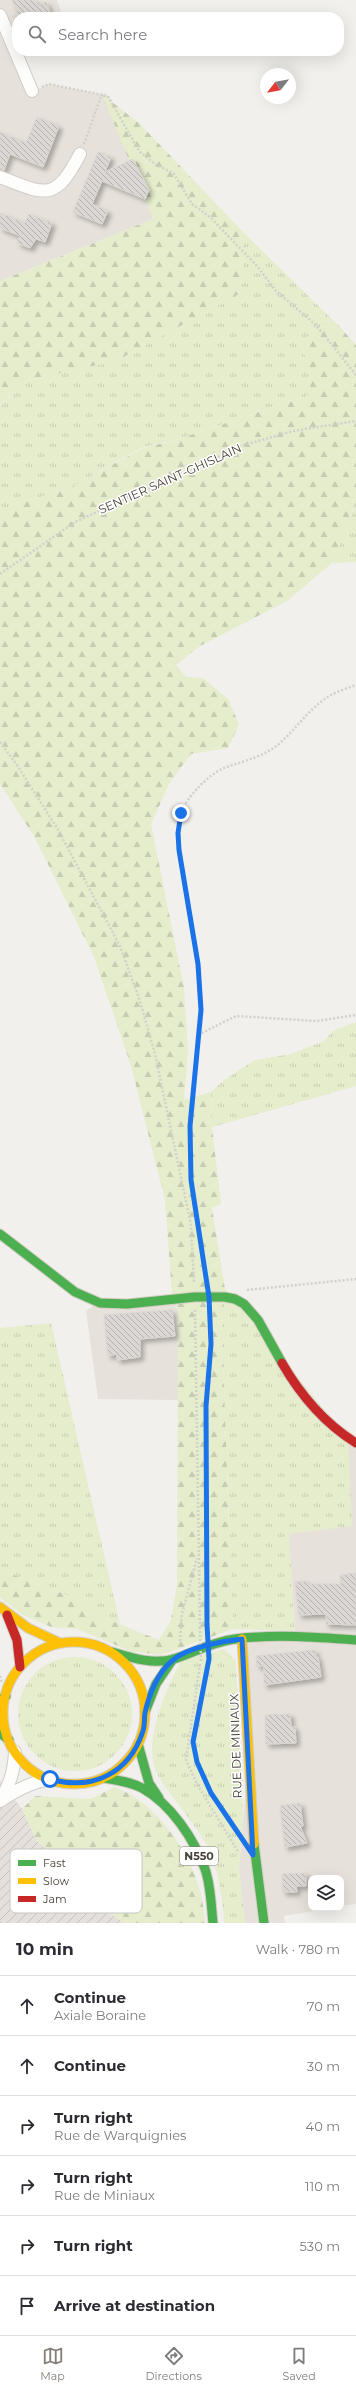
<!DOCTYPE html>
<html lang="en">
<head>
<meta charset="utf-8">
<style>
  :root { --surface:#fff; --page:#f7f7f7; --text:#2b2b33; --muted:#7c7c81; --line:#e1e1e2; --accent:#847e77 }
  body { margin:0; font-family:Montserrat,sans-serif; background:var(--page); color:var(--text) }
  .controls { position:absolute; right:12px; bottom:12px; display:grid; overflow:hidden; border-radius:8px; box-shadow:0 4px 16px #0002 }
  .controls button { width:36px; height:36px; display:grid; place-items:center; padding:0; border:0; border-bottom:1px solid var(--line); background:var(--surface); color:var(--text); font:20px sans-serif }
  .compass { position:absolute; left:260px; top:68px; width:36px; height:36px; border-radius:50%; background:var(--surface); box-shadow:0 4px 16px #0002; rotate:239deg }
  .stop { position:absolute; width:12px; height:12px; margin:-9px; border:3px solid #1a73e8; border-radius:50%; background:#fff }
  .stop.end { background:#1a73e8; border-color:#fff; box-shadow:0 1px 4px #0008 }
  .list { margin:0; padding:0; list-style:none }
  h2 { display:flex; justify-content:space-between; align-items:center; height:52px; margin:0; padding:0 16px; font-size:17px }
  h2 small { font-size:13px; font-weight:400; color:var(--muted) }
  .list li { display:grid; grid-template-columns:26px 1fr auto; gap:12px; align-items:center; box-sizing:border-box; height:60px; padding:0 16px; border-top:1px solid var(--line) }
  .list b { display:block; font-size:15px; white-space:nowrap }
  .list p { margin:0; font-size:13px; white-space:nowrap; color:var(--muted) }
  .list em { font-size:13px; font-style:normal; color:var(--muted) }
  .icon { flex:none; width:22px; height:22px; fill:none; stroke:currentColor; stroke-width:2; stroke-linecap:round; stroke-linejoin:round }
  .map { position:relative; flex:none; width:356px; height:1923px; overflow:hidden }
  .search { position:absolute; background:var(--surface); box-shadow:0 4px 16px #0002; left:12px; right:12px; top:12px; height:44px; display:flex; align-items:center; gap:10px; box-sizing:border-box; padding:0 14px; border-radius:16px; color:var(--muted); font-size:15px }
  .sheet { height:412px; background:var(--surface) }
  nav { display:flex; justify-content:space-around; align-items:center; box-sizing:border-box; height:56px; border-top:1px solid var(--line); background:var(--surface); font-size:11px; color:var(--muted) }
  nav a { display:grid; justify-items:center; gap:2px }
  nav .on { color:var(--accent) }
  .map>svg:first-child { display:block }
  .residential { fill:#e6e1da }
  .industrial { fill:url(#industrial-furrows) }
  .grass { fill:url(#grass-tufts) }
  .forest { fill:url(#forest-firs) }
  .building { fill:url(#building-back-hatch); stroke:#dbd6d2; filter:url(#shadow) }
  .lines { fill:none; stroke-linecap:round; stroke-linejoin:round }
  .street-casing { stroke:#d0cdca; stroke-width:14 }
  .fast-casing { stroke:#d3cdc5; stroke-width:11 }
  .slow-casing { stroke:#d3cdc5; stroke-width:11 }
  .jam-casing { stroke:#d3cdc5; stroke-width:11 }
  .path { stroke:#d2d0cb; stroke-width:2.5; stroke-dasharray:2 2; stroke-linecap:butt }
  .street { stroke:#fdfdfc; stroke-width:12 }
  .fast { stroke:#4caf50; stroke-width:9 }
  .slow { stroke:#ffc107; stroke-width:9 }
  .jam { stroke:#c62828; stroke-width:9 }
  .path-bridge { stroke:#d2d0cb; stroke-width:2.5; stroke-dasharray:2 2; stroke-linecap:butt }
  .route { stroke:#1a73e8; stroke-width:5 }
  .labels { text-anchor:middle; stroke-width:3; stroke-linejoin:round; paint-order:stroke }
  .shield { fill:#fff; stroke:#807974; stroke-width:1 }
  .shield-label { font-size:11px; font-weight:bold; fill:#494038 }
  .street-label { font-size:12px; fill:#494038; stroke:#fff }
  .key { fill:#fff; stroke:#c8c6c3; stroke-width:1 }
  .key-label { font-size:11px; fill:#494038 }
</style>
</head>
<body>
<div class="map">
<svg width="356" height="1923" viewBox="0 0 356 1923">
  <defs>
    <pattern id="industrial-furrows" width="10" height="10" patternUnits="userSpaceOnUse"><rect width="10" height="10" fill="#e5e0dc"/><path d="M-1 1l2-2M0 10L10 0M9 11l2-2" fill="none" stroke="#c6c1be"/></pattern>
    <pattern id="grass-tufts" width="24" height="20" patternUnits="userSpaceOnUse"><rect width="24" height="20" fill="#e5edcd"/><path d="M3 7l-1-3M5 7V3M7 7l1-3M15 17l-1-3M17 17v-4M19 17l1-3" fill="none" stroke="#c6ccb1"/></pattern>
    <pattern id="forest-firs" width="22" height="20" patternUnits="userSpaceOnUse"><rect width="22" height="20" fill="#e5edcd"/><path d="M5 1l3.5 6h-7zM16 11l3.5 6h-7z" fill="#c6ccb1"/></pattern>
    <pattern id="building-back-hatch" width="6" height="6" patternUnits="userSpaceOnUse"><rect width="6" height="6" fill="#dad7d4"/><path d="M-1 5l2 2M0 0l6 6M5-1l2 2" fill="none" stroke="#b3b0ad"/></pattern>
    <filter id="shadow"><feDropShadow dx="3.5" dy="3.5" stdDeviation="2" flood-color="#0004"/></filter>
  </defs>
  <rect width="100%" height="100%" fill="#f2f0ed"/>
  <!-- residential -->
  <path class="residential" d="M 0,0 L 57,0 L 63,17 L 17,17 L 17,51 L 33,91 L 49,84 L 108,96 L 153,219 L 0,281 Z
    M 172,1294 L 178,1311 L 179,1400 L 98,1399 L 86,1311 L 99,1302 Z
    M 348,1439 L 356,1444 L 356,1904 L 341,1906 L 341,1878 L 311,1878 L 311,1908 L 332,1908 L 284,1916 L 285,1923 L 245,1923 L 239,1870 L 248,1758 L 242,1639 L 295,1631 L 289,1534 Z"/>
  <!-- industrial -->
  <path class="industrial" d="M 0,1780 L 22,1809 L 37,1841 L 74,1874 L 99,1877 L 96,1889 L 101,1907 L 124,1923 L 0,1923 Z"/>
  <!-- grass -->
  <path class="grass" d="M 247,236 L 340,327 L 318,328 L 301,342 L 308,366 L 311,394 L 179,439 L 143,447 L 70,488 L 0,509 L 0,406 L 28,380 L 116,361 L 239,294 Z
    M 356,505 L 356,562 L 332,563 Z
    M 356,1022 L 356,1086 L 212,1127 L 211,1092 L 224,1080 L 255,1060 L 291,1054 L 324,1041 L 333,1031 Z
    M 225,1289 L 348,1439 L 352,1526 L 289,1534 L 295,1631 L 233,1629 L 221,1306 Z
    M 51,1323 L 120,1624 L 92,1613 L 82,1601 L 9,1573 L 0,1565 L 0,1328 Z
    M 224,1649 L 236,1661 L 243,1815 L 239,1870 L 245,1923 L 224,1923 C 223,1902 219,1878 212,1857 C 206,1840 192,1823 182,1809 C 172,1795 158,1781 154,1765 C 146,1735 167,1687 181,1661 Z
    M18 1714a57 57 0 1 1 114 0a57 57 0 1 1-114 0Z"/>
  <!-- forest -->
  <path class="forest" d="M 102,94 L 140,124 L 247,236 L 239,294 L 116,361 L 28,380 L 0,405 L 0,281 L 153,219 Z
    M 340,327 L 356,345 L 356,505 L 332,563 L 287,601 L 200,646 L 176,665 L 186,677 L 203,678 L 229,700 L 239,725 L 228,748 L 191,754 L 170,782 L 151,824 L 184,988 L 188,1052 L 184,1100 L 211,1092 L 212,1127 L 221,1204 L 212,1208 L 225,1289 L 221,1306 L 233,1629 L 161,1655 L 130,1651 L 77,1629 L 51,1627 L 23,1615 L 0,1598 L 0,1565 L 9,1573 L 82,1601 L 92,1613 L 159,1640 L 171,1620 L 177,1583 L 178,1311 L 172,1294 L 165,1200 L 131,1066 L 94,957 L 35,838 L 0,784 L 0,509 L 70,488 L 143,448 L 179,439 L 311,394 L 308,366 L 301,342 L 318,328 Z
    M 115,1787 C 123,1791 132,1794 139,1800 C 175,1827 204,1877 205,1923 L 124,1923 L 101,1907 L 96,1889 L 99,1877 L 74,1874 L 37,1841 L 22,1809 L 35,1796 L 90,1799 Z"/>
  <!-- building -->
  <path class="building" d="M 12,0 L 35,0 L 38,6 L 46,2 L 52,17 L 12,17 L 18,14 Z
    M 37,117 L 59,126 L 43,167 L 10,154 L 4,170 L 0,170 L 0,132 L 26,143 Z
    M 98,152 L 111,157 L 105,172 L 133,159 L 149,190 L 145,199 L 102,181 L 92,204 L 108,211 L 102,224 L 73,212 Z
    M 0,213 L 25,223 L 29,214 L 52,223 L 45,242 L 36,239 L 30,248 L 17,243 L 20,236 L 0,228 Z
    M 172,1310 L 175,1336 L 140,1339 L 140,1357 L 117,1360 L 117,1354 L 108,1356 L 104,1315 Z
    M 356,1573 L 356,1625 L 326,1624 L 326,1614 L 299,1615 L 295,1582 L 307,1581 L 307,1584 L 341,1584 L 340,1575 Z
    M 315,1650 L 316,1658 L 318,1657 L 321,1677 L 264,1685 L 264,1666 L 257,1666 L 256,1656 Z
    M 290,1714 L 291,1727 L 295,1727 L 296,1743 L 266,1744 L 265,1715 Z
    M 300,1803 L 303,1826 L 300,1826 L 307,1843 L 285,1847 L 280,1806 Z
    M 306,1873 L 306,1886 L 296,1886 L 297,1892 L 283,1892 L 282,1874 Z"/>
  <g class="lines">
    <defs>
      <path id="street" d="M 0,15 L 32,91
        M 0,177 C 46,195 55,202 80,154
        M 1,1798 C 11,1783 14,1769 15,1752
        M 0,1801 C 16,1790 31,1782 50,1779"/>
      <path id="fast" d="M 0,1234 L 75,1292 L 100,1303 L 127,1304 L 195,1297 L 225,1297 L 235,1299 L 244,1304 L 258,1320 L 282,1363
        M 112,1652 C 132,1658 154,1665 174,1659 C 195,1652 212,1642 235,1639 C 275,1634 316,1637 356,1640
        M 0,1700 L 6,1696
        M 145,1712 L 156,1684 L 173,1659
        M 0,1733 L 9,1740
        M 138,1744 L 149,1783 L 159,1798
        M 104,1778 C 117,1780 131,1782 142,1788 C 171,1804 194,1839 205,1869 C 211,1886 211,1905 213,1923
        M 254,1844 L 264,1923"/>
      <path id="slow" d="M 0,1607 L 28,1628 L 60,1643
        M 242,1639 L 254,1844
        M3 1713a71 71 0 1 1 142 0a71 71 0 1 1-142 0Z"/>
      <path id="jam" d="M 282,1363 C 301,1396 324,1423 356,1443
        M 7,1615 L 17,1640 L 20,1667"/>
    </defs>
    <!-- street casing -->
    <use href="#street" class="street-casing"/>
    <!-- fast casing -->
    <use href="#fast" class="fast-casing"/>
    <!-- slow casing -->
    <use href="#slow" class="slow-casing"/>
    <!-- jam casing -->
    <use href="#jam" class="jam-casing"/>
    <!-- path -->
    <path class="path" d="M 42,87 L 49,84 L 108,96 L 139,151 L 155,164 L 174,174 L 192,204 L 210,217 L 257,266 L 276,291 L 316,325 L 356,375
      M 84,144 L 102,94
      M 0,574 L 75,522 L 244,445 L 293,431 L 356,421
      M 0,742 L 17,765 L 57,828 L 120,946 L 140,1001 L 155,1054 L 191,1225 L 194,1283
      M 198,1035 L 236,1016 L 317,1021 L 356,1015
      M 206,1283 L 191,1180 L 190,1126 L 201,1010 L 198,964 L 179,850 C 178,838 178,826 181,814 C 186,797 208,775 224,768 C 243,761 264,757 280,743 C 297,728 310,707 331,695 C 338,691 348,688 356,685
      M 247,1290 L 356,1279
      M 195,1310 L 200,1627
      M 207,1625 L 206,1406 L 211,1343 L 209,1312
      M 180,1641 L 182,1614 L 197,1558
      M 209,1659 C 204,1686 196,1714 194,1741 C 192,1771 221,1808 238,1831
      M 200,1664 L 186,1760 L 198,1786 L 239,1853
      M 0,1676 L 2,1683
      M 0,1922 L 1,1923"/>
    <!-- street -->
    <use href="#street" class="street"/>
    <!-- fast -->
    <use href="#fast" class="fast"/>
    <!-- slow -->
    <use href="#slow" class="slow"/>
    <!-- jam -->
    <use href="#jam" class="jam"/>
    <!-- path-bridge -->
    <path class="path-bridge" d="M 207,1625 L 209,1659
      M 200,1627 L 201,1661"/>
  </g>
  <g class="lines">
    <!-- route -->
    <path class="route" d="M 50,1779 C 92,1791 129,1774 143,1731 C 145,1725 144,1719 145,1713 C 149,1694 158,1672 173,1660 C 188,1647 223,1641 242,1639 L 253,1855 L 211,1793 L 197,1762 L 193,1742 L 209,1659 L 207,1625 L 206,1406 L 211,1344 L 209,1297 L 191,1180 L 190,1126 L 201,1010 L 198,964 L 179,850 L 178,833 L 181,813"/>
  </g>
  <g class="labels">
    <!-- shield labels -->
    <rect class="shield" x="180" y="1847" width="38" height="18" rx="3"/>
    <g class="shield-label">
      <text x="199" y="1860">N550</text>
    </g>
    <!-- street labels -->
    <g class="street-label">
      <text transform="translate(170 479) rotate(-24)" y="4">SENTIER SAINT-GHISLAIN</text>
      <text transform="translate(236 1746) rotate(-92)" y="4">RUE DE MINIAUX</text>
    </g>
  </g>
  <!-- legend -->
  <rect x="10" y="1849" width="132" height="64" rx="6" class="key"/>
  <rect x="18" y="1860" width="18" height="6" fill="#4caf50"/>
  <rect x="18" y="1878" width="18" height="6" fill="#ffc107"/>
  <rect x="18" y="1896" width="18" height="6" fill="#c62828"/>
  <g class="key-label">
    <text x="43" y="1867">Fast</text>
    <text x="43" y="1885">Slow</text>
    <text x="43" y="1903">Jam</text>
  </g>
</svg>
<div class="controls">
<button><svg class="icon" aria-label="layers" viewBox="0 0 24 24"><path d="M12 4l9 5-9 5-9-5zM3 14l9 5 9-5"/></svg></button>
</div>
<svg class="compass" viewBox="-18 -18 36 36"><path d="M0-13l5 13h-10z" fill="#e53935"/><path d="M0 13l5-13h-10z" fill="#7c7c81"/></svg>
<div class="stop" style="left:50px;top:1779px"></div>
<div class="stop end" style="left:181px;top:813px"></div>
<div class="search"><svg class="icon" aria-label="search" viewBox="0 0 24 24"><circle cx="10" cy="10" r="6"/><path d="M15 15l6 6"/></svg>Search here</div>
</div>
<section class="sheet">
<h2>10 min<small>Walk · 780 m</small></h2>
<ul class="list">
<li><svg class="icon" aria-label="ahead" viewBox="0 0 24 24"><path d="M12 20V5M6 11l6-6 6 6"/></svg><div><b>Continue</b><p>Axiale Boraine</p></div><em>70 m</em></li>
<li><svg class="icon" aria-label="ahead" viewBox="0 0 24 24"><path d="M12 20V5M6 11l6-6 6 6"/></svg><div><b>Continue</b></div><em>30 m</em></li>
<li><svg class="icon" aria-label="right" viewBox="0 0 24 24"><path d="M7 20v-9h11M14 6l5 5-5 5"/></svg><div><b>Turn right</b><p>Rue de Warquignies</p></div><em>40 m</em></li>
<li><svg class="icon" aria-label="right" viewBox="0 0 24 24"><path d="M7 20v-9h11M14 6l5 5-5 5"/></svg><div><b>Turn right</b><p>Rue de Miniaux</p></div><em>110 m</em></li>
<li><svg class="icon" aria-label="right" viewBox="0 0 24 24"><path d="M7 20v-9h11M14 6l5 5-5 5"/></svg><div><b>Turn right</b></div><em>530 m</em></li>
<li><svg class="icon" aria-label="arrive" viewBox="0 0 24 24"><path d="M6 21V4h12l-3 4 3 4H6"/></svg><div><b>Arrive at destination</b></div></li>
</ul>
</section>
<nav>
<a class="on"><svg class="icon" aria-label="map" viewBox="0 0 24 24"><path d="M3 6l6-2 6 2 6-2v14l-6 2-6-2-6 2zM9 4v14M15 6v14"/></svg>Map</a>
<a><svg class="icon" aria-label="directions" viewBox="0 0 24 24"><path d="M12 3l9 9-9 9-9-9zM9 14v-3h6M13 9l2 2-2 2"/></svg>Directions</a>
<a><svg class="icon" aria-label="saved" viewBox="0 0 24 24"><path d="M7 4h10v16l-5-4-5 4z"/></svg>Saved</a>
</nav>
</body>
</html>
